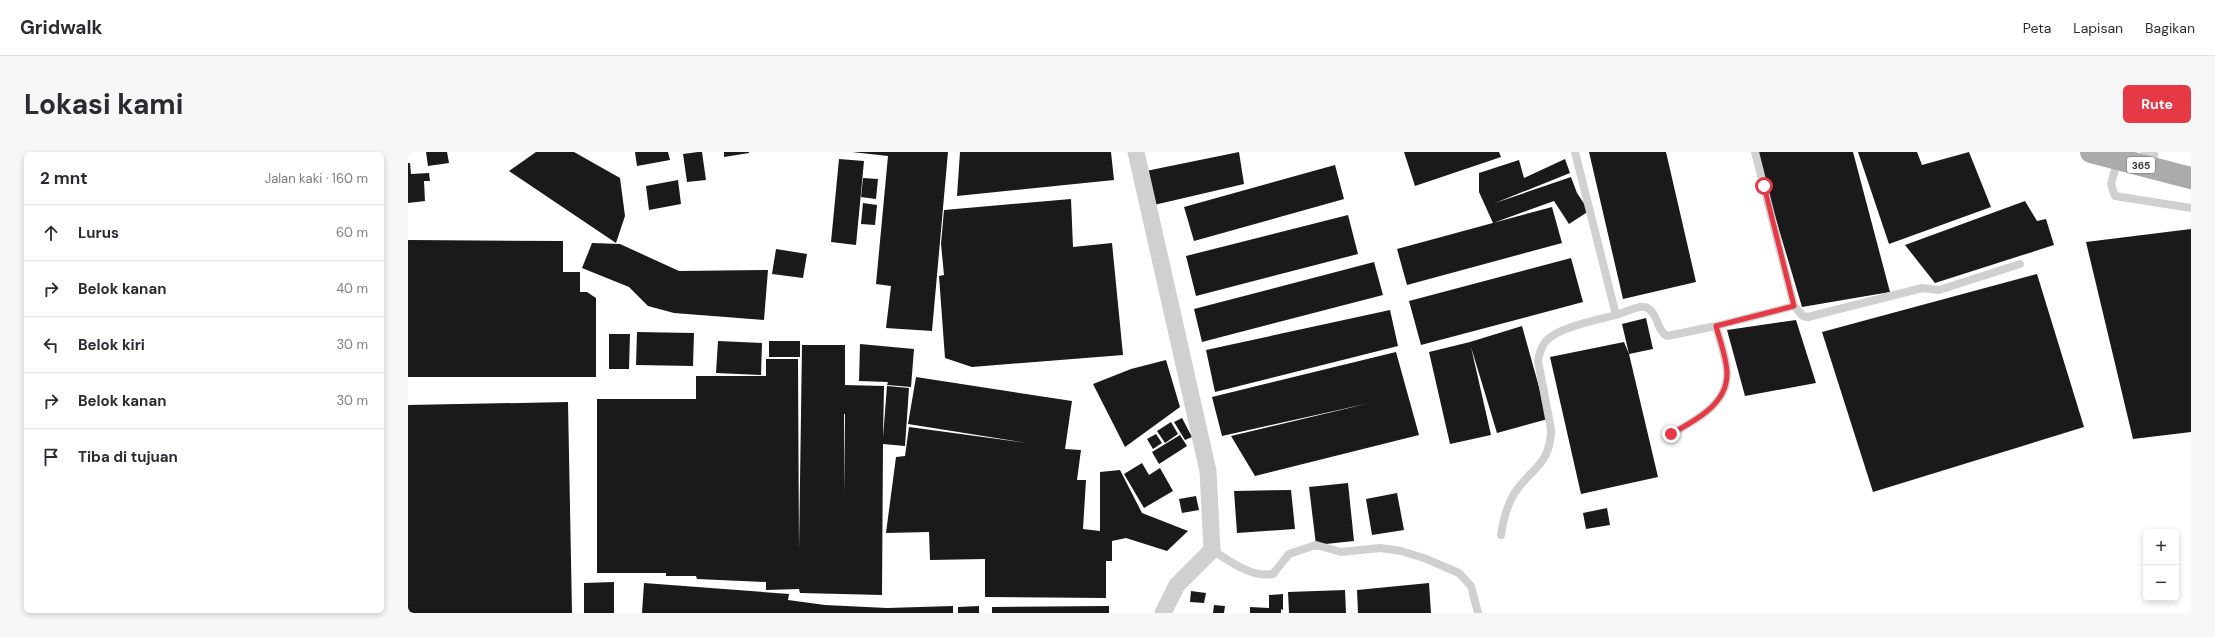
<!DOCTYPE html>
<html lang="id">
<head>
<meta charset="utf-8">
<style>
  :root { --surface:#fff; --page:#f7f7f7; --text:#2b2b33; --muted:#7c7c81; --line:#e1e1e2; --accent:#e63946 }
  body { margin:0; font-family:"DM Sans",sans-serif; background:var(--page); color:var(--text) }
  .controls { position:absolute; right:12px; bottom:12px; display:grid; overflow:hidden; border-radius:6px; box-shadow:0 2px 6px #0003 }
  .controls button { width:36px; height:36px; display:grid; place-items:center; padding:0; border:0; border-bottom:1px solid var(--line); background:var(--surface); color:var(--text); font:20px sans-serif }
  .stop { position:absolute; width:12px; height:12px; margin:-9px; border:3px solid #e63946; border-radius:50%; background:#fff }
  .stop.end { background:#e63946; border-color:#fff; box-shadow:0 1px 4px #0008 }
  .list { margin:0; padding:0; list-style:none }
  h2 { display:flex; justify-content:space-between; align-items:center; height:52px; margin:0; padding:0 16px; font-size:17px }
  h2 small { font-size:13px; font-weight:400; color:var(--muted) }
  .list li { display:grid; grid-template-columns:26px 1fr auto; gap:12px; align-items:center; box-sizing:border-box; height:56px; padding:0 16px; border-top:1px solid var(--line) }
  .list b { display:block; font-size:15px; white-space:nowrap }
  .list em { font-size:13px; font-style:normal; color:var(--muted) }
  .icon { flex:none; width:22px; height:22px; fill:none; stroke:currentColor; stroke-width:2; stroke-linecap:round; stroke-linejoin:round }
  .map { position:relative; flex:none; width:1783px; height:461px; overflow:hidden; border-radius:6px }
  header { display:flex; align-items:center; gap:24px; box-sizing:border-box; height:56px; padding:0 20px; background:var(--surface); border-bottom:1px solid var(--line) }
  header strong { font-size:19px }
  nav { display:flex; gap:22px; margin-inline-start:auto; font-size:14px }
  .intro { display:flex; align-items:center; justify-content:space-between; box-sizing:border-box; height:96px; padding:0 24px }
  h1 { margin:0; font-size:28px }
  .button { padding:10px 18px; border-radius:6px; background:var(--accent); color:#fff; font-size:14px; font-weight:700 }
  main { display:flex; gap:24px; padding:0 24px }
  aside { flex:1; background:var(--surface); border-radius:6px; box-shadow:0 2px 6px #0003 }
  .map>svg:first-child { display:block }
  .building { fill:#1a1a1a; fill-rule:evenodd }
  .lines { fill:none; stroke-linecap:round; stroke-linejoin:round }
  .lane { stroke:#d0d0d0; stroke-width:8 }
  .street { stroke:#d0d0d0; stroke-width:17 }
  .primary { stroke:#ababab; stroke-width:22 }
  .route { stroke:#e63946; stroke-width:5 }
  .labels { text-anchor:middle; stroke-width:4; stroke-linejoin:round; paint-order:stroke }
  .shield { fill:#fff; stroke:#707070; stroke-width:1 }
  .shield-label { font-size:10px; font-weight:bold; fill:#333 }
</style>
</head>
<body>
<header>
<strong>Gridwalk</strong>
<nav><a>Peta</a><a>Lapisan</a><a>Bagikan</a></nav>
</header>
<div class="intro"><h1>Lokasi kami</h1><a class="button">Rute</a></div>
<main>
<aside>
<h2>2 mnt<small>Jalan kaki · 160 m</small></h2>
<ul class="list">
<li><svg class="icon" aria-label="ahead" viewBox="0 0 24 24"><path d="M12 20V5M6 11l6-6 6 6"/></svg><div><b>Lurus</b></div><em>60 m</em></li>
<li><svg class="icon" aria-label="right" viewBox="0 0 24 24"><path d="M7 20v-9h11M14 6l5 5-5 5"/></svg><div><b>Belok kanan</b></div><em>40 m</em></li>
<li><svg class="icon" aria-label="left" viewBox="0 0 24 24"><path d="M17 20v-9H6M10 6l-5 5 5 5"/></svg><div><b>Belok kiri</b></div><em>30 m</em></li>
<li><svg class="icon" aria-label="right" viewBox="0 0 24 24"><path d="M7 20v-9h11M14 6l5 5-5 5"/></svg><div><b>Belok kanan</b></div><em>30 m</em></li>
<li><svg class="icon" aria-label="arrive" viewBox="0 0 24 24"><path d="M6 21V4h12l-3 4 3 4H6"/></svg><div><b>Tiba di tujuan</b></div></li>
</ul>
</aside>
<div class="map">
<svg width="1783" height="461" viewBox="0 0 1783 461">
  <rect width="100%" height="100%" fill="#fff"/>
  <!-- building -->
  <path class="building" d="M 18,0 L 39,0 L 41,11 L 20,14 Z
    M 128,0 L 166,0 L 212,26 L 217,64 L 208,91 L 101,19 Z
    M 227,0 L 260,0 L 262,8 L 229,14 Z
    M 290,0 L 294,0 L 298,28 L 279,30 L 275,2 Z
    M 316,0 L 341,0 L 341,1 L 316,5 Z
    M 444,0 L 540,0 L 524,179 L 478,176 L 483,134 L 468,132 L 480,4 Z
    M 552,0 L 703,0 L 706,28 L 549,44 Z
    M 831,0 L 836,32 L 746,53 L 733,20 Z
    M 996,0 L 1091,0 L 1093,5 L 1007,34 Z
    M 1181,0 L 1258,0 L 1288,130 L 1215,147 Z
    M 1348,0 L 1445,0 L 1482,140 L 1394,155 Z
    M 1450,0 L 1509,0 L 1514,13 L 1561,0 L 1583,55 L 1481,92 Z
    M 431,7 L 456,9 L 448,93 L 423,90 Z
    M 1157,7 L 1162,21 L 1087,51 L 1163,25 L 1169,41 L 1181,59 L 1161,72 L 1146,49 L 1085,71 L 1071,40 L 1071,21 L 1111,8 L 1116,26 Z
    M 0,11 L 2,11 L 3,22 L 21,21 L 22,29 L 16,29 L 17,49 L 0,51 Z
    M 927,13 L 936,47 L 786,89 L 776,55 Z
    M 455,26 L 470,27 L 468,47 L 453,45 Z
    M 270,28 L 273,52 L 241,58 L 238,34 Z
    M 663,47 L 665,95 L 704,91 L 715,203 L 564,215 L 537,206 L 531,124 L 536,123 L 533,92 L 536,58 Z
    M 1617,49 L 1629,69 L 1638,67 L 1646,93 L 1527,131 L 1497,93 Z
    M 455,51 L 469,53 L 467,73 L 453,72 Z
    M 1144,55 L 1154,91 L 999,133 L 989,97 Z
    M 940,63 L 950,102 L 788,144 L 778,104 Z
    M 1783,77 L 1783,280 L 1725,287 L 1678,90 Z
    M 0,88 L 155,89 L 155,120 L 172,120 L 172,140 L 179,140 L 188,146 L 188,225 L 0,225 Z
    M 184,91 L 212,92 L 271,119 L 360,118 L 356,168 L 266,161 L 240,154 L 221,135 L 174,116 Z
    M 368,97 L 399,102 L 395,126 L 364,122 Z
    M 1163,106 L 1175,150 L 1013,193 L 1001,149 Z
    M 966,110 L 975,143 L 794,190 L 786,157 Z
    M 1629,122 L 1676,275 L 1465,340 L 1414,180 Z
    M 982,158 L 990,194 L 807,240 L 798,198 Z
    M 1238,166 L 1245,197 L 1221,202 L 1250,325 L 1173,342 L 1142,205 L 1216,190 L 1221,202 L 1214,172 Z
    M 1388,168 L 1408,231 L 1337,244 L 1319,178 Z
    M 1114,174 L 1140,267 L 1089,281 L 1063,195 L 1083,283 L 1042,292 L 1021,200 L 1062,190 Z
    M 229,180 L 286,181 L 285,214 L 228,213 Z
    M 201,182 L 222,182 L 221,217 L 201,217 Z
    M 310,189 L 354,191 L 353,223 L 308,221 Z
    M 361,189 L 392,189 L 392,205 L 361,205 Z
    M 452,192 L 506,197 L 503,235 L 479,233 L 480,230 L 451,229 Z
    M 394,193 L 437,193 L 437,233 L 476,234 L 475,286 L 479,234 L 501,236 L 497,294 L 475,292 L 474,443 L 392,441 L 391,437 L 358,438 L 358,430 L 289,427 L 288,424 L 258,424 L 258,421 L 189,421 L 189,247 L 288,247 L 288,224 L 358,224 L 358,207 L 390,207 L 391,398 ZM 436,262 L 437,262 L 436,344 Z
    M 988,200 L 1011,283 L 847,324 L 823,284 L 962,251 L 814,284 L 804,245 Z
    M 758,208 L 772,255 L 717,295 L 685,232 L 723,217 Z
    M 508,225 L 664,249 L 657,297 L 673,298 L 669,328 L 678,328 L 675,377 L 692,379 L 692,320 L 712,318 L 734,361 L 780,379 L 759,399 L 718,386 L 704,389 L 704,409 L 698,409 L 698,446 L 577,445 L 577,407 L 522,408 L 521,380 L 478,381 L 488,305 L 497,304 L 501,275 L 619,291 L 500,272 Z
    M 160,250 L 164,461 L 0,461 L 0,253 Z
    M 774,266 L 784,285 L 777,288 L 766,270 Z
    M 763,270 L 770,282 L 757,291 L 749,279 Z
    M 748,282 L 754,291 L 745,297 L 739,287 Z
    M 772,283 L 779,294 L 751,312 L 744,300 Z
    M 734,311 L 741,323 L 752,316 L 765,339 L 736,356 L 716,322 Z
    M 940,331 L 946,389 L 908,393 L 901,335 Z
    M 883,338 L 887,377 L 829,381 L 826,339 Z
    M 989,341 L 996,378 L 964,383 L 958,347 Z
    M 788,344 L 791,358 L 774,361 L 771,347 Z
    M 1199,356 L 1202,373 L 1178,377 L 1175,361 Z
    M 206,430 L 206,461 L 176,461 L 176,431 Z
    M 236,431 L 381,442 L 380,448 L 417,453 L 479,456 L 545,454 L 545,461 L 234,461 Z
    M 1021,431 L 1023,461 L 950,461 L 949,438 Z
    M 937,438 L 938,461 L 881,461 L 880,440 Z
    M 783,439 L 798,441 L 796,451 L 782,450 Z
    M 875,442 L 875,458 L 873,457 L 873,461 L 842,461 L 842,455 L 861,456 L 861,443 Z
    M 806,453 L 817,454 L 816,461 L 805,461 Z
    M 571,454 L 571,461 L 550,461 L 550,455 Z
    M 701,454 L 701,461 L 584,461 L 584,455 Z"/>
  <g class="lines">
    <!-- lane -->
    <path class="lane" d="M 1347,0 L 1386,154 L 1395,164 L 1400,165 L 1514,136 L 1531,138 L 1612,112
      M 1710,7 L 1703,32 L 1707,44 L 1783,56
      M 1208,163 C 1230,156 1241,145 1250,172 C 1252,177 1254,181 1259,184 L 1308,174
      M 1263,282 C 1286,269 1319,253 1319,222 C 1319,207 1312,189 1308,174 L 1386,154
      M 1093,383 C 1095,369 1098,355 1106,342 C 1121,317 1143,314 1143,277 L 1130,209 C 1131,202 1133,195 1138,189 C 1151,175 1189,168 1208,163 L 1167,0
      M 804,398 C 822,409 843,426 865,422 L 881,402 L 908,393 L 933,400 L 972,396 L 993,399 L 1016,406 L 1051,421 L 1063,434 L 1070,461"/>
    <!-- street -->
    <path class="street" d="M 728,0 L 800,319 L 804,398 L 769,433 L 755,461
      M 1741,0 L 1743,16"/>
    <!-- primary -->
    <path class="primary" d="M 1683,0 L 1783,26"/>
  </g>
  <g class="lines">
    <!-- route -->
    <path class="route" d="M 1263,282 C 1286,269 1319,253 1319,222 C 1319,207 1312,189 1308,174 L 1386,154 L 1356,34"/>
  </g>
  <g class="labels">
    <!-- shield labels -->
    <rect class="shield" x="1719" y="5" width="28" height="16" rx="3"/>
    <g class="shield-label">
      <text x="1733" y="17">365</text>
    </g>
  </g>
</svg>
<div class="controls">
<button>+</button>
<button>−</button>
</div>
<div class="stop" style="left:1356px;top:34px"></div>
<div class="stop end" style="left:1263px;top:282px"></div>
</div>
</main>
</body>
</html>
